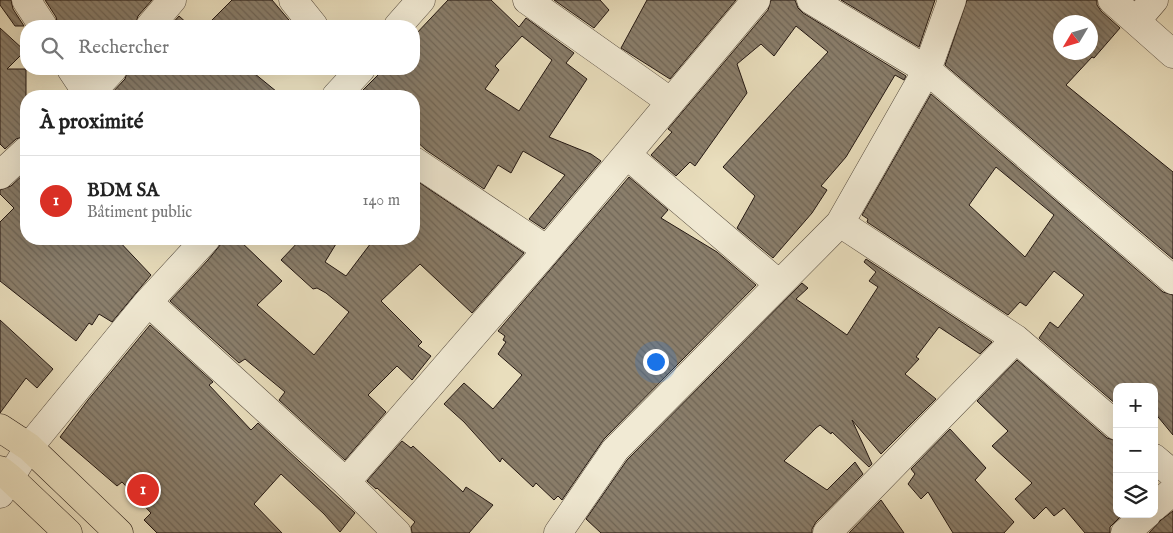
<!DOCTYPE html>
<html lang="fr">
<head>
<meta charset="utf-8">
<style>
  :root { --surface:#fff; --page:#f2f2f2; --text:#222; --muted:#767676; --line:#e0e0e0; --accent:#d93025 }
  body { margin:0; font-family:"IM FELL English",serif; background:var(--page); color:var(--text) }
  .controls { position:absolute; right:15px; bottom:15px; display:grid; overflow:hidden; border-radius:10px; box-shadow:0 5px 20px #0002 }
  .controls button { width:45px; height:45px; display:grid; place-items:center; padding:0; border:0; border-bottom:1px solid var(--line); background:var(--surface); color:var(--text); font:25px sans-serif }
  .compass { position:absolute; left:1053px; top:15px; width:45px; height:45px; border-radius:50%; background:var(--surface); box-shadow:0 5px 20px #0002; rotate:232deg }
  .you { position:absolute; left:655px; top:361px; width:18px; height:18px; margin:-12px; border:4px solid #fff; border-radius:50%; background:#1a73e8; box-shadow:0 0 0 8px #1a73e833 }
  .badge { display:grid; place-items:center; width:32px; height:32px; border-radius:50%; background:var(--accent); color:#fff; font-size:16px; font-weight:700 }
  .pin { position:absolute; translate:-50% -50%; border:2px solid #fff; box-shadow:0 1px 5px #0006 }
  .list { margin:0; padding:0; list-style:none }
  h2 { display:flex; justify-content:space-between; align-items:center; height:65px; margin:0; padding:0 20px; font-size:21px }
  h2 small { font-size:16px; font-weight:400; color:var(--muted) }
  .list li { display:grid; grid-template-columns:32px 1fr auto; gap:15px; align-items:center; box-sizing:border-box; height:90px; padding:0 20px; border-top:1px solid var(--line) }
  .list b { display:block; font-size:19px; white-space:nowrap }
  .list p { margin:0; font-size:16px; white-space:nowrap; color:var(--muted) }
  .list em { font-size:16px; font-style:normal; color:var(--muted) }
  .icon { flex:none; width:28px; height:28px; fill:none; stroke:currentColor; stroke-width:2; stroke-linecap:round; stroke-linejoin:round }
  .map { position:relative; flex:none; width:1173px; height:533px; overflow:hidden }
  .search { position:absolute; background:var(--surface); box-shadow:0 5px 20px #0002; left:20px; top:20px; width:400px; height:55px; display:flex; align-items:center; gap:12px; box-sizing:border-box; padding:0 18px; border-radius:20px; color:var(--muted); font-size:19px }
  .panel { position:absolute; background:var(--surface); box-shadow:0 5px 20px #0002; left:20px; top:90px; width:400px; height:155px; border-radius:20px }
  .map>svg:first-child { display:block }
  .building { fill:url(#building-back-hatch); stroke:#231712; fill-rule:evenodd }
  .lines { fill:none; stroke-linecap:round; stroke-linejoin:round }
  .minor-casing { stroke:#54493d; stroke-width:29 }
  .major-casing { stroke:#231712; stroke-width:29 }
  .minor { stroke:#f1ead4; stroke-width:28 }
  .major { stroke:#e9debd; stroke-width:28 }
</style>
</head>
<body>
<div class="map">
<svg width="1173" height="533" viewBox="0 0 1173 533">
  <defs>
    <pattern id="building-back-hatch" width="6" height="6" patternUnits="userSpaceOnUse" patternTransform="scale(1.25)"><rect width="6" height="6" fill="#8a7e6b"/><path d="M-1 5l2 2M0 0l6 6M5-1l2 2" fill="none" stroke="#706657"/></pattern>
  </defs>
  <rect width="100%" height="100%" fill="#e9debd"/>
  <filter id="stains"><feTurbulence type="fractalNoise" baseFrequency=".004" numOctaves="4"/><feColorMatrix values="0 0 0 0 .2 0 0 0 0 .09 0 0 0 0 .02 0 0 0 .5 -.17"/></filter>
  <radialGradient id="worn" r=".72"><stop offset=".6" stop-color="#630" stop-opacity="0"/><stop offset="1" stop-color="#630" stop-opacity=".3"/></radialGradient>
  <!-- building -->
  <path class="building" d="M 0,0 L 11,0 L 13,9 L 24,26 L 15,26 L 0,5 Z
    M 45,0 L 152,0 L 138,16 L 135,26 L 58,26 L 56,17 Z
    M 232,0 L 272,0 L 294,26 L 206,26 Z
    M 448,0 L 491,0 L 519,27 L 526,18 L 574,53 L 566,63 L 587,79 L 549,137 L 591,154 L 601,161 L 544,229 L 529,219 L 565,175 L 523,151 L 511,173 L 498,165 L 484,189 L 426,150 L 414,139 L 414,96 L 357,96 L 384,69 L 414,69 L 414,36 ZM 522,36 L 552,60 L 519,111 L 485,89 L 499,70 L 495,66 Z
    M 554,0 L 600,0 L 609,10 L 594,28 Z
    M 647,0 L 736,0 L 670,79 L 621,48 Z
    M 771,0 L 795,0 L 798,8 L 803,13 L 906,76 L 904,80 L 895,75 L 846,157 L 821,186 L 827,190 L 812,213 L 773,258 L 737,228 L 755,196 L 723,167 L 828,52 L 796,26 L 774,56 L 761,44 L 737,64 L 747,93 L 695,166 L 690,162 L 676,176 L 651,155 L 672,132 L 668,129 L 768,10 Z
    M 841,0 L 935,0 L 919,47 Z
    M 967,0 L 1097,0 L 1097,5 L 1101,11 L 1120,28 L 1094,58 L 1092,57 L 1066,85 L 1173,172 L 1173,259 L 945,65 ZM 1060,22 L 1090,22 L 1090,52 L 1060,52 Z
    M 179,16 L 190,26 L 170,26 Z
    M 0,28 L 25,51 L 7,69 L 26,69 L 26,136 L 16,139 L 5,149 L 0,144 Z
    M 128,69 L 249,69 L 282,96 L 109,96 L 125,79 Z
    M 931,94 L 1163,292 L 1173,295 L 1173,435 L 1154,412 L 1154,387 L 1117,387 L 1117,405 L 1039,338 L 1050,322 L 1058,328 L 1084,295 L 1054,271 L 1026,306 L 1020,302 L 1008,315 L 867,222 L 868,219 L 862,215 ZM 996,167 L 1054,215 L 1025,257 L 969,205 Z
    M 26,172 L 26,239 L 117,239 L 151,275 L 112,322 L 99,314 L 92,325 L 89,323 L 76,341 L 0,281 L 0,222 L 14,208 L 0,194 L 0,190 L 11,186 Z
    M 629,177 L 668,210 L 661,218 L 717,252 L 756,285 L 604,439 L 562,500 L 558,496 L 554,500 L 536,483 L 533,487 L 502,458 L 500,462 L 464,422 L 444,404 L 464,383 L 493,409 L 522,375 L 498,354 L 506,342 L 503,340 L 505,336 L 498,331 Z
    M 417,181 L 524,253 L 472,313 L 420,264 L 381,301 L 422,342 L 418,346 L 431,356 L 412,380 L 397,366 L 368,395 L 386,412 L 345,460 L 279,400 L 285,392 L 245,359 L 239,363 L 170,301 L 208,260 L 225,239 L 238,239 L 282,281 L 257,305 L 314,355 L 349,312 L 326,293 L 317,288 L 313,289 L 281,260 L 301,239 L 339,239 L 325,262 L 346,276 L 374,239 L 414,239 L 414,185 Z
    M 866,259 L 992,342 L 980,354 L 939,327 L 916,357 L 919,359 L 905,374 L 936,399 L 881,454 L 852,420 L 872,464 L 869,467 L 832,432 L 831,434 L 820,425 L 816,428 L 784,461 L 827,490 L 855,462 L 863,474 L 816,522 L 812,529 L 812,533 L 601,533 L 586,519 L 627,460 L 802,283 L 808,288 L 796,299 L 847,335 L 878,287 L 869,281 L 876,272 L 864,262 Z
    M 0,320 L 53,369 L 37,388 L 26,378 L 0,413 Z
    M 150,325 L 213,382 L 209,385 L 251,430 L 258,423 L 355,513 L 340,532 L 324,514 L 281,474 L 254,504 L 282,533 L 157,533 L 144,520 L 151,513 L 122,482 L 117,486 L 60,437 L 88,400 Z
    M 1017,360 L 1107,438 L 1117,441 L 1117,514 L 1121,516 L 1110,527 L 1110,533 L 1085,533 L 1064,508 L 1054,516 L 1046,507 L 1034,519 L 1015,499 L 1032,483 L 992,446 L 1008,431 L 977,401 Z
    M 950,429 L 986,468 L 975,480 L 1014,522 L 1004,533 L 953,533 L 928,492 L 921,499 L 908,484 L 915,474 L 911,469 Z
    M 402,441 L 411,448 L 413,446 L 463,492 L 466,487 L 493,505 L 469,533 L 412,533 L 411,527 L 415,522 L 377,488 L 376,489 L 367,481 Z
    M 881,500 L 904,533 L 849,533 Z
    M 1173,511 L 1173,533 L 1149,533 L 1161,520 Z"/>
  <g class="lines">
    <defs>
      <path id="minor" d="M 26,0 L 43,26
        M 293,0 L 314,26
        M 527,0 L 671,102
        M 811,0 L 927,70 L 1173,280
        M 1112,0 L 1173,54
        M 1136,21 L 1154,0
        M 150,26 L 172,0
        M 398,26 L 421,0
        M 71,69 L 89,96
        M 88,96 L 113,69
        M 336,96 L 361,69
        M 627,155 L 779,284
        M 414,161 L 547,250
        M 0,175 L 26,151
        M 840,223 L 1016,339 L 1117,426
        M 148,302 L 346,482 L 397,533
        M 1154,458 L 1173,474
        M 346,482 L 547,250 L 756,0
        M 0,494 L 29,447 L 148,302 L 206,239
        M 1154,507 L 1173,491
        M 558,533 L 615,450 L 840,223 L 927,70 L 952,0
        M 827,533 L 1016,339
        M 1125,533 L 1147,514"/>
      <path id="major" d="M 0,428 L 29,447 L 119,533
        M 0,470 L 10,478 L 68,533"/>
    </defs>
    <!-- minor casing -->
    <use href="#minor" class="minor-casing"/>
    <!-- major casing -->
    <use href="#major" class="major-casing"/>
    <!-- minor -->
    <use href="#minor" class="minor"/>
    <!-- major -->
    <use href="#major" class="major"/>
  </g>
  <rect width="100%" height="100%" filter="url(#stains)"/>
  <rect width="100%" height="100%" fill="url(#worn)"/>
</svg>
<div class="controls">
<button>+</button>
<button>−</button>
<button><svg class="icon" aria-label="layers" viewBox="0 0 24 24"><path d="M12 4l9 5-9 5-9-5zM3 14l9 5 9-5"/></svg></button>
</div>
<svg class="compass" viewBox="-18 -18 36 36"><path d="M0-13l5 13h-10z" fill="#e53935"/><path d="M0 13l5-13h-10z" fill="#767676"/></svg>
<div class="you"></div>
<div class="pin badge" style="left:143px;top:490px">1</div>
<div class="search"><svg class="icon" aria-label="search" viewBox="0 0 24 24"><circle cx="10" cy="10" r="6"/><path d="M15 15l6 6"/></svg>Rechercher</div>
<section class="panel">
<h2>À proximité<small></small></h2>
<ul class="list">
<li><span class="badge">1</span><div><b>BDM SA</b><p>Bâtiment public</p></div><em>140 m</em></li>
</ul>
</section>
</div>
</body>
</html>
